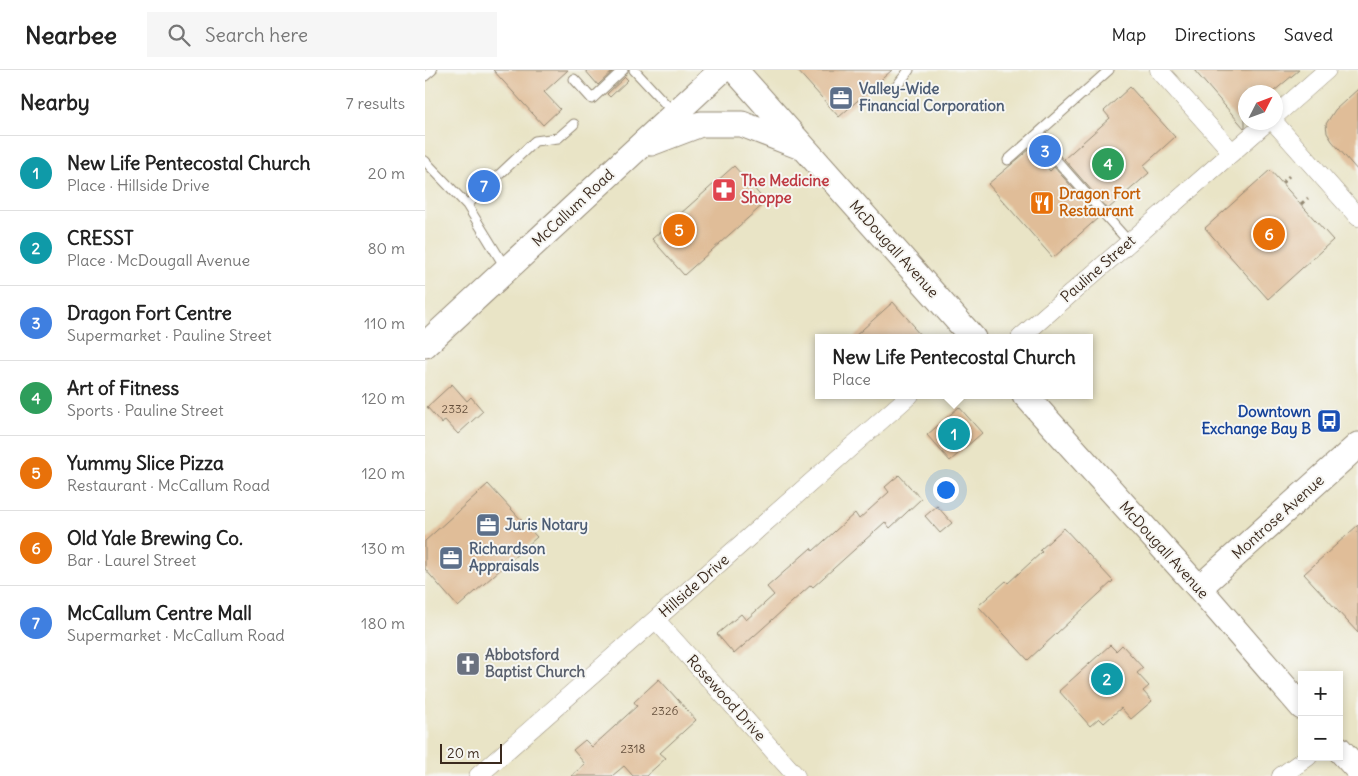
<!DOCTYPE html>
<html lang="en">
<head>
<meta charset="utf-8">
<style>
  :root { --surface:#fff; --page:#f6f6f6; --text:#222; --muted:#767676; --line:#e0e0e0; --accent:#ea580c }
  body { margin:0; font-family:Delius,sans-serif; background:var(--page); color:var(--text) }
  .controls { position:absolute; right:15px; bottom:15px; display:grid; overflow:hidden; border-radius:0px; box-shadow:0 2px 8px #0003 }
  .controls button { width:45px; height:45px; display:grid; place-items:center; padding:0; border:0; border-bottom:1px solid var(--line); background:var(--surface); color:var(--text); font:25px sans-serif }
  .compass { position:absolute; left:813px; top:15px; width:45px; height:45px; border-radius:50%; background:var(--surface); box-shadow:0 2px 8px #0003; rotate:48deg }
  .scale { position:absolute; left:15px; bottom:12px; width:62px; box-sizing:border-box; padding-left:5px; border:2px solid #3b2a1e; border-top:0; font-size:14px; line-height:18px; white-space:nowrap; color:#3b2a1e; -webkit-text-stroke:4px #f6f6f2; paint-order:stroke }
  .you { position:absolute; left:520px; top:419px; width:18px; height:18px; margin:-12px; border:4px solid #fff; border-radius:50%; background:#1a73e8; box-shadow:0 0 0 8px #1a73e833 }
  .badge { display:grid; place-items:center; width:32px; height:32px; border-radius:50%; background:var(--accent); color:#fff; font-size:16px; font-weight:700 }
  .pin { position:absolute; translate:-50% -50%; border:2px solid #fff; box-shadow:0 1px 5px #0006 }
  .popup { position:absolute; left:390px; top:264px; width:278px; height:65px; box-sizing:border-box; display:grid; place-content:center; border-radius:0px; background:var(--surface); filter:drop-shadow(0 1px 4px #0005); font-size:16px; white-space:nowrap; color:var(--muted) }
  .popup b { font-size:19px; color:var(--text) }
  .popup::after { content:''; position:absolute; left:50%; top:100%; margin-left:-10px; border:10px solid transparent; border-top-color:var(--surface) }
  .list { margin:0; padding:0; list-style:none }
  h2 { display:flex; justify-content:space-between; align-items:center; height:65px; margin:0; padding:0 20px; font-size:21px }
  h2 small { font-size:16px; font-weight:400; color:var(--muted) }
  .list li { display:grid; grid-template-columns:32px 1fr auto; gap:15px; align-items:center; box-sizing:border-box; height:75px; padding:0 20px; border-top:1px solid var(--line) }
  .list b { display:block; font-size:19px; white-space:nowrap }
  .list p { margin:0; font-size:16px; white-space:nowrap; color:var(--muted) }
  .list em { font-size:16px; font-style:normal; color:var(--muted) }
  .icon { flex:none; width:28px; height:28px; fill:none; stroke:currentColor; stroke-width:2; stroke-linecap:round; stroke-linejoin:round }
  .map { position:relative; flex:none; width:933px; height:706px; overflow:hidden }
  header { display:flex; align-items:center; gap:30px; box-sizing:border-box; height:70px; padding:0 25px; background:var(--surface); border-bottom:1px solid var(--line) }
  header strong { font-size:24px }
  nav { display:flex; gap:28px; margin-inline-start:auto; font-size:18px }
  .search { width:350px; height:45px; background:var(--page); display:flex; align-items:center; gap:12px; box-sizing:border-box; padding:0 18px; border-radius:0px; color:var(--muted); font-size:19px }
  main { display:flex }
  aside { flex:1; background:var(--surface) }
  .map>svg:first-child { display:block }
  .building { fill:#e0bd98 }
  .lines { fill:none; stroke-linecap:round; stroke-linejoin:round }
  .lane-casing { stroke:#928772; stroke-width:11 }
  .street-casing { stroke:#928772; stroke-width:19 }
  .secondary-casing { stroke:#928772; stroke-width:27 }
  .path { stroke:#928772; stroke-width:3; stroke-dasharray:4 4; stroke-linecap:butt }
  .lane { stroke:#fff; stroke-width:9 }
  .street { stroke:#fff; stroke-width:18 }
  .secondary { stroke:#fff; stroke-width:25 }
  .labels { text-anchor:middle; stroke-width:4; stroke-linejoin:round; paint-order:stroke }
  .number-label { font-size:12px; fill:#644f3c }
  .service-label { font-size:15px; font-weight:bold; fill:#4e5e75; stroke:#f6f6f2; text-anchor:start }
  .health-label { font-size:15px; font-weight:bold; fill:#be3a42; stroke:#f6f6f2; text-anchor:start }
  .food-label { font-size:15px; font-weight:bold; fill:#c56008; stroke:#f6f6f2; text-anchor:start }
  .street-label { font-size:15px; fill:#3b2a1e; stroke:#f6f6f2 }
  .transit-label { font-size:15px; font-weight:bold; fill:#164399; stroke:#f6f6f2; text-anchor:end }
  .worship-label { font-size:15px; font-weight:bold; fill:#5b616d; stroke:#f6f6f2; text-anchor:start }
</style>
</head>
<body>
<header>
<strong>Nearbee</strong>
<div class="search"><svg class="icon" aria-label="search" viewBox="0 0 24 24"><circle cx="10" cy="10" r="6"/><path d="M15 15l6 6"/></svg>Search here</div>
<nav><a>Map</a><a>Directions</a><a>Saved</a></nav>
</header>
<main>
<aside>
<h2>Nearby<small>7 results</small></h2>
<ul class="list">
<li><span class="badge" style="background:#0f9aa8">1</span><div><b>New Life Pentecostal Church</b><p>Place · Hillside Drive</p></div><em>20 m</em></li>
<li><span class="badge" style="background:#0f9aa8">2</span><div><b>CRESST</b><p>Place · McDougall Avenue</p></div><em>80 m</em></li>
<li><span class="badge" style="background:#3f7fe0">3</span><div><b>Dragon Fort Centre</b><p>Supermarket · Pauline Street</p></div><em>110 m</em></li>
<li><span class="badge" style="background:#2e9e5b">4</span><div><b>Art of Fitness</b><p>Sports · Pauline Street</p></div><em>120 m</em></li>
<li><span class="badge" style="background:#e8710a">5</span><div><b>Yummy Slice Pizza</b><p>Restaurant · McCallum Road</p></div><em>120 m</em></li>
<li><span class="badge" style="background:#e8710a">6</span><div><b>Old Yale Brewing Co.</b><p>Bar · Laurel Street</p></div><em>130 m</em></li>
<li><span class="badge" style="background:#3f7fe0">7</span><div><b>McCallum Centre Mall</b><p>Supermarket · McCallum Road</p></div><em>180 m</em></li>
</ul>
</aside>
<div class="map">
<svg width="933" height="706" viewBox="0 0 933 706">
  <rect width="100%" height="100%" fill="#f6f6f2"/>
  <filter id="ink" filterUnits="userSpaceOnUse"><feTurbulence type="fractalNoise" baseFrequency=".02" numOctaves="2"/><feDisplacementMap in="SourceGraphic" scale="10" xChannelSelector="R" yChannelSelector="G"/><feConvolveMatrix kernelMatrix="1 2 1 2 8 2 1 2 1" color-interpolation-filters="sRGB"/></filter>
  <filter id="wash" filterUnits="userSpaceOnUse"><feTurbulence type="fractalNoise" baseFrequency=".0096" numOctaves="4" result="noise"/><feDisplacementMap in="SourceGraphic" scale="20" xChannelSelector="R" yChannelSelector="G"/><feGaussianBlur stdDeviation="1.12" result="paint"/><feColorMatrix in="noise" values="0 0 0 0 0 0 0 0 0 0 0 0 0 0 0 0 0 1.4 0 .05"/><feComposite in="paint" operator="in"/></filter>
  <g filter="url(#wash)">
    <rect width="100%" height="100%" fill="#e9e4c6"/>
    <g id="blocks">
      <!-- building -->
      <path class="building" d="M 68,0 L 143,0 L 119,22 L 135,39 L 118,55 Z
        M 160,0 L 189,0 L 173,15 Z
        M 372,0 L 467,0 L 414,47 Z
        M 769,0 L 874,0 L 848,22 L 820,22 L 820,57 L 819,58 Z
        M 200,7 L 203,10 L 185,27 L 182,24 Z
        M 705,17 L 750,67 L 718,96 L 724,103 L 683,139 L 639,89 L 685,48 L 679,41 Z
        M 933,19 L 933,101 L 907,71 L 902,63 L 901,54 L 910,40 Z
        M 605,79 L 625,101 L 629,97 L 674,147 L 628,188 L 563,114 Z
        M 309,96 L 341,132 L 259,205 L 227,169 Z
        M 845,100 L 908,170 L 843,229 L 780,158 Z
        M 468,232 L 489,256 L 488,257 L 498,268 L 428,268 Z
        M 27,314 L 42,331 L 46,327 L 58,341 L 33,364 L 20,350 L 17,354 L 2,337 Z
        M 534,337 L 557,363 L 525,391 L 502,365 Z
        M 474,405 L 496,429 L 465,458 L 460,452 L 388,517 L 386,515 L 309,584 L 292,564 L 316,544 L 321,550 L 349,525 L 342,517 L 386,478 L 388,481 L 430,443 L 434,449 L 464,422 L 460,417 Z
        M 63,414 L 112,467 L 33,537 L 0,499 L 0,471 Z
        M 512,436 L 527,453 L 515,463 L 500,446 Z
        M 933,455 L 933,563 L 879,504 Z
        M 639,458 L 688,511 L 603,590 L 553,536 L 581,511 L 583,513 L 617,482 L 615,480 Z
        M 685,575 L 691,581 L 697,575 L 718,598 L 712,603 L 724,616 L 718,621 L 727,631 L 706,649 L 696,638 L 679,653 L 674,648 L 665,656 L 634,621 Z
        M 234,609 L 271,650 L 235,683 L 241,688 L 221,706 L 208,706 L 199,696 L 187,706 L 146,706 L 160,694 L 148,680 L 160,670 L 167,677 L 212,636 L 209,632 Z"/>
    </g>
  </g>
  <g filter="url(#ink)">
    <use href="#blocks" fill-opacity="0" stroke="#928772" stroke-width="1"/>
    <g class="lines">
      <defs>
        <path id="lane" d="M 209,0 L 248,42
          M 0,6 L 7,0
          M 149,9 L 167,29 L 198,0
          M 471,17 L 484,0
          M 610,66 L 704,172
          M 583,90 L 684,0
          M 0,91 L 42,135 L 80,197
          M 42,135 L 110,71 L 133,68 L 149,54"/>
        <path id="street" d="M 734,0 L 807,82
          M 851,45 L 902,0
          M 849,52 L 933,147
          M 595,268 L 842,52
          M 231,550 L 371,706
          M 53,706 L 485,325
          M 856,706 L 883,687"/>
        <path id="secondary" d="M 310,0 L 548,268
          M 226,73 L 276,54 L 317,54 L 376,77
          M 0,275 L 297,0
          M 600,325 L 774,518 L 877,637
          M 774,518 L 933,375
          M 914,679 L 933,700"/>
      </defs>
      <!-- lane casing -->
      <use href="#lane" class="lane-casing"/>
      <!-- street casing -->
      <use href="#street" class="street-casing"/>
      <!-- secondary casing -->
      <use href="#secondary" class="secondary-casing"/>
      <!-- path -->
      <path class="path" d="M 857,113 L 864,106
        M 876,134 L 883,128"/>
      <!-- lane -->
      <use href="#lane" class="lane"/>
      <!-- street -->
      <use href="#street" class="street"/>
      <!-- secondary -->
      <use href="#secondary" class="secondary"/>
    </g>
  </g>
  <!-- icons -->
  <defs>
    <symbol id="office-square" viewBox="-11 -11 22 22"><rect x="-9" y="-9" width="18" height="18" rx="4" fill="#5c6f8a" stroke="#f6f6f2"/><path d="M-6-3h4V-5.5h4V-3h4V5H-6ZM-1-4.5V-3h2v-1.5ZM-6 0V1H6V0Z" fill="#fff"/></symbol>
    <symbol id="pharmacy-square" viewBox="-11 -11 22 22"><rect x="-9" y="-9" width="18" height="18" rx="4" fill="#e0444e" stroke="#f6f6f2"/><path d="M-2-6h4v4h4v4h-4v4h-4v-4h-4v-4h4Z" fill="#fff"/></symbol>
    <symbol id="restaurant-square" viewBox="-11 -11 22 22"><rect x="-9" y="-9" width="18" height="18" rx="4" fill="#e8710a" stroke="#f6f6f2"/><path d="M-5-6h1v4h1v-4h1v4h1v-4h1v5L-1.5 .5V6h-2V.5L-5-1ZM5-6V6H3V1.5H1.5Q1.5-4 5-6Z" fill="#fff"/></symbol>
    <symbol id="bus-square" viewBox="-11 -11 22 22"><rect x="-9" y="-9" width="18" height="18" rx="4" fill="#1a4fb4" stroke="#f6f6f2"/><path d="M-5-6H5V4H4V6H2V4H-2V6H-4V4H-5ZM-3.5-4V0h7V-4ZM-3.5 1.2v1.5H-2V1.2ZM2 1.2v1.5H3.5V1.2Z" fill="#fff"/></symbol>
    <symbol id="church-square" viewBox="-11 -11 22 22"><rect x="-9" y="-9" width="18" height="18" rx="4" fill="#6b7280" stroke="#f6f6f2"/><path d="M-1.2-6h2.4v3.5h3.3v2.4h-3.3V6h-2.4V-.1h-3.3v-2.4h3.3Z" fill="#fff"/></symbol>
  </defs>
  <g fill-rule="evenodd">
    <use href="#office-square" x="402" y="14" width="28" height="28"/>
    <use href="#pharmacy-square" x="285" y="106" width="28" height="28"/>
    <use href="#restaurant-square" x="603" y="119" width="28" height="28"/>
    <use href="#bus-square" x="890" y="337" width="28" height="28"/>
    <use href="#office-square" x="49" y="441" width="28" height="28"/>
    <use href="#office-square" x="12" y="474" width="28" height="28"/>
    <use href="#church-square" x="29" y="580" width="28" height="28"/>
  </g>
  <g class="labels">
    <!-- number labels -->
    <g class="number-label">
      <text x="30" y="343">2332</text>
      <text x="240" y="645">2326</text>
      <text x="208" y="683">2318</text>
    </g>
    <!-- service labels -->
    <g class="service-label">
      <text x="434" y="24">Valley-Wide<tspan x="434" dy="17">Financial Corporation</tspan></text>
      <text x="80" y="460">Juris Notary</text>
      <text x="44" y="484">Richardson<tspan x="44" dy="17">Appraisals</tspan></text>
    </g>
    <!-- health labels -->
    <g class="health-label">
      <text x="316" y="116">The Medicine<tspan x="316" dy="17">Shoppe</tspan></text>
    </g>
    <!-- food labels -->
    <g class="food-label">
      <text x="634" y="129">Dragon Fort<tspan x="634" dy="17">Restaurant</tspan></text>
    </g>
    <!-- street labels -->
    <g class="street-label">
      <text transform="translate(148 138) rotate(-43)" y="5">McCallum Road</text>
      <text transform="translate(469 179) rotate(48)" y="5">McDougall Avenue</text>
      <text transform="translate(673 199) rotate(-41)" y="5">Pauline Street</text>
      <text transform="translate(853 447) rotate(-42)" y="5">Montrose Avenue</text>
      <text transform="translate(739 480) rotate(48)" y="5">McDougall Avenue</text>
      <text transform="translate(269 516) rotate(-41)" y="5">Hillside Drive</text>
      <text transform="translate(301 628) rotate(48)" y="5">Rosewood Drive</text>
    </g>
    <!-- transit labels -->
    <g class="transit-label">
      <text x="886" y="347">Downtown<tspan x="886" dy="17">Exchange Bay B</tspan></text>
    </g>
    <!-- worship labels -->
    <g class="worship-label">
      <text x="60" y="590">Abbotsford<tspan x="60" dy="17">Baptist Church</tspan></text>
    </g>
  </g>
</svg>
<div class="controls">
<button>+</button>
<button>−</button>
</div>
<svg class="compass" viewBox="-18 -18 36 36"><path d="M0-13l5 13h-10z" fill="#e53935"/><path d="M0 13l5-13h-10z" fill="#767676"/></svg>
<div class="scale">20 m</div>
<div class="you"></div>
<div class="pin badge" style="left:529px;top:364px;background:#0f9aa8">1</div>
<div class="popup"><b>New Life Pentecostal Church</b>Place</div>
<div class="pin badge" style="left:682px;top:609px;background:#0f9aa8">2</div>
<div class="pin badge" style="left:620px;top:81px;background:#3f7fe0">3</div>
<div class="pin badge" style="left:683px;top:94px;background:#2e9e5b">4</div>
<div class="pin badge" style="left:254px;top:160px;background:#e8710a">5</div>
<div class="pin badge" style="left:844px;top:164px;background:#e8710a">6</div>
<div class="pin badge" style="left:59px;top:116px;background:#3f7fe0">7</div>
</div>
</main>
</body>
</html>
